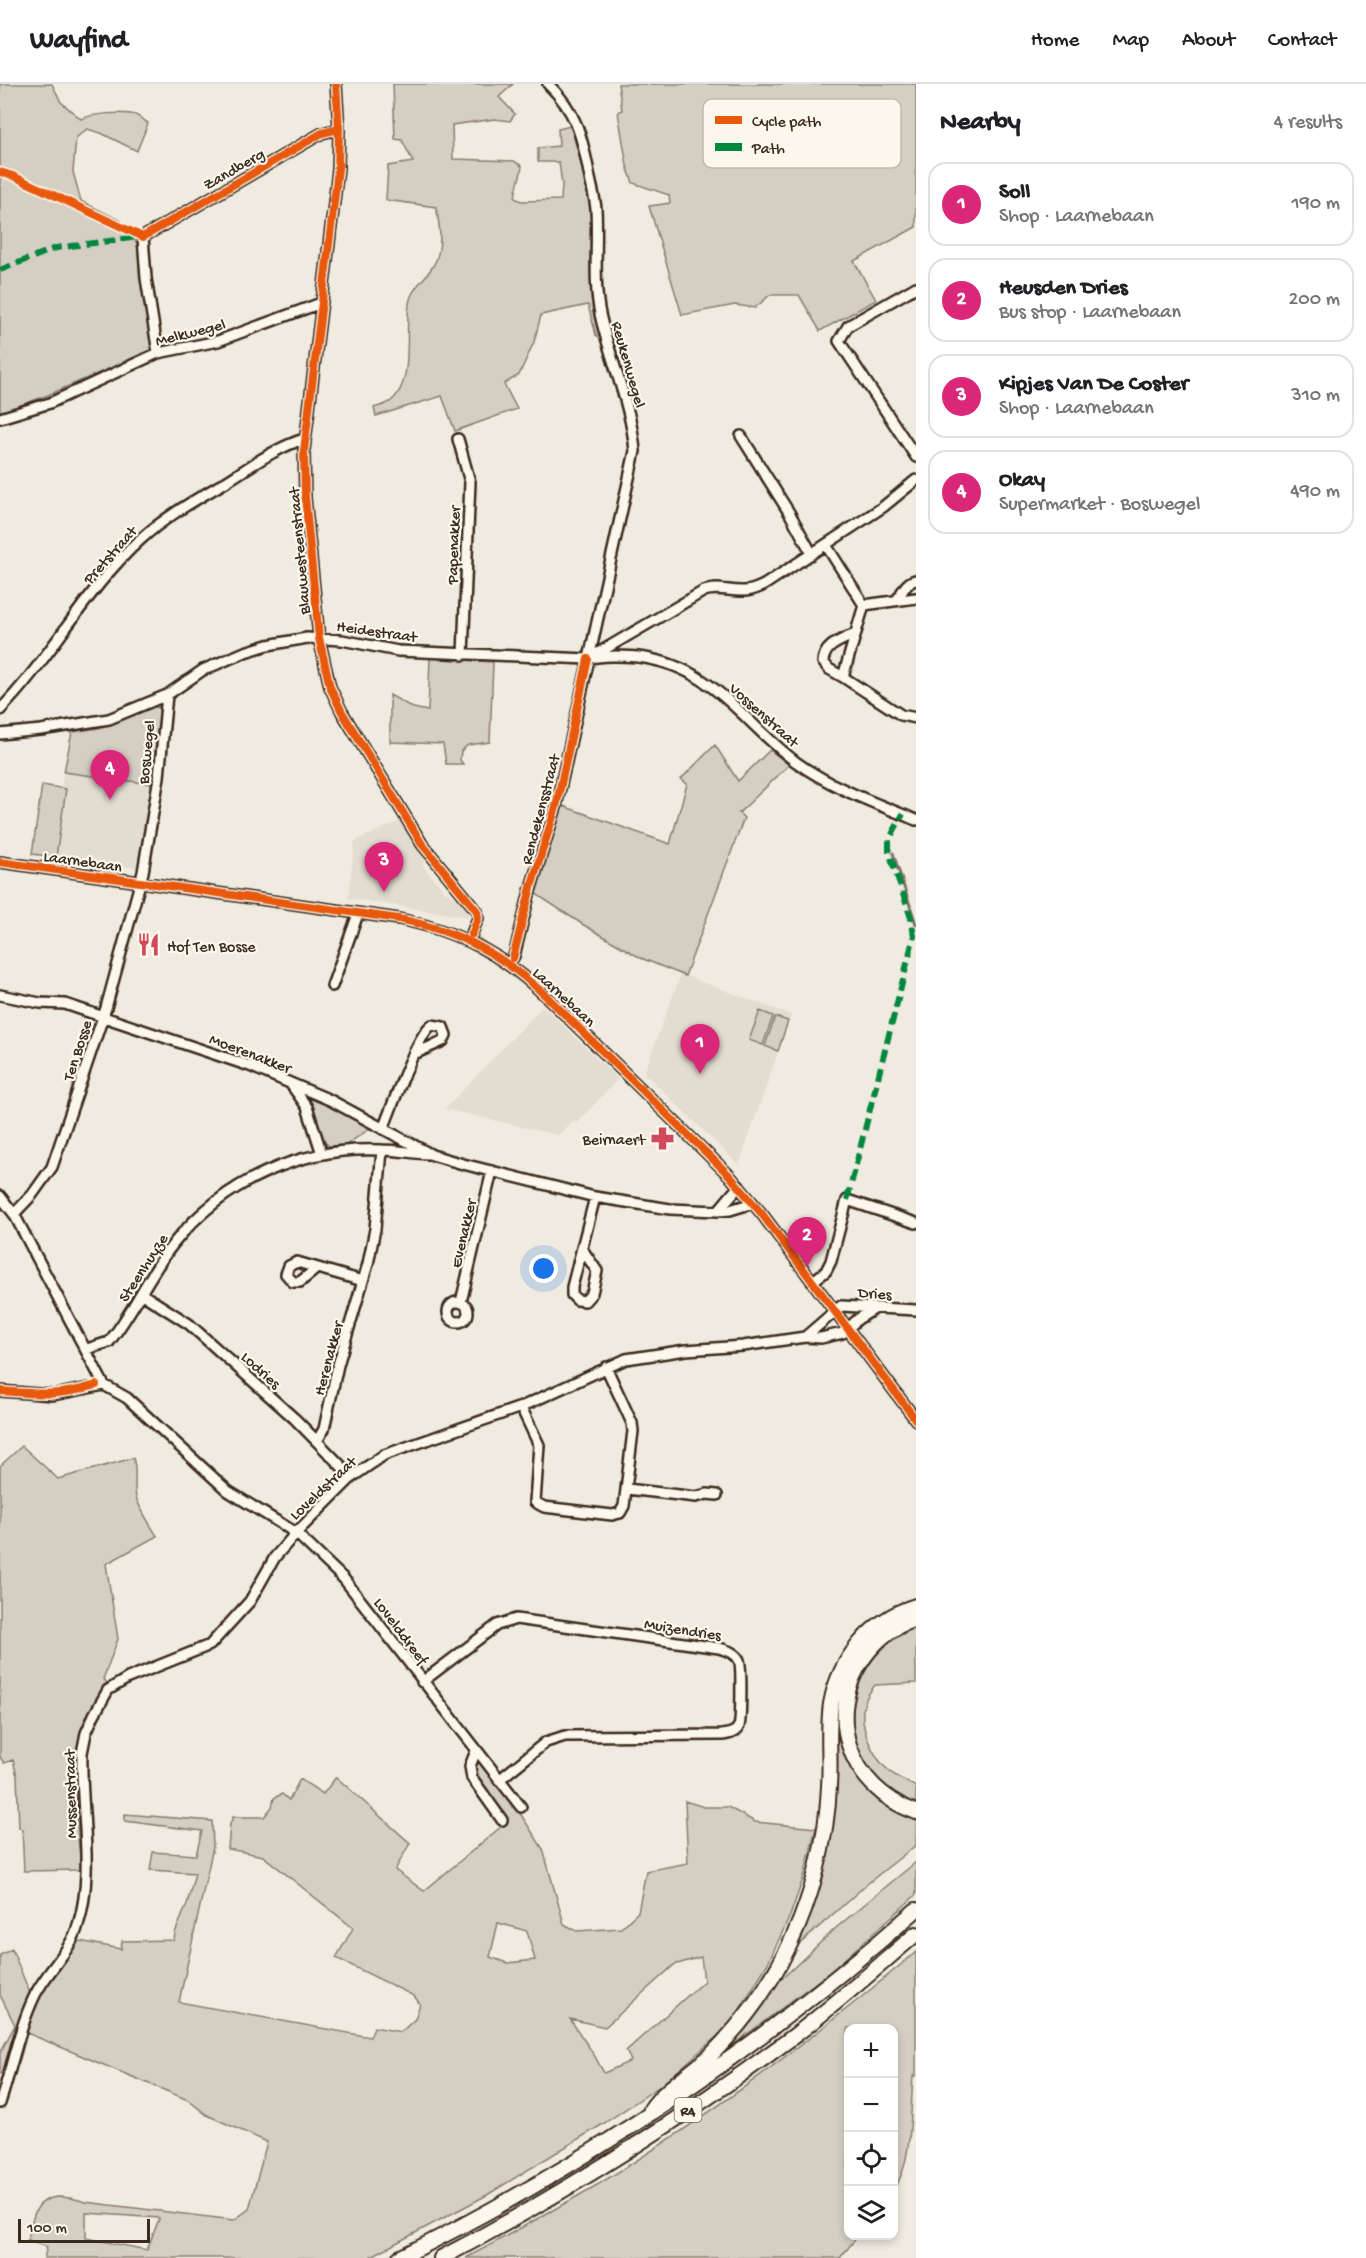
<!DOCTYPE html>
<html lang="en">
<head>
<meta charset="utf-8">
<style>
  :root { --surface:#fff; --page:#f2f2f2; --text:#202124; --muted:#757577; --line:#e0e0e0; --accent:#db2777 }
  body { margin:0; font-family:"Gochi Hand",sans-serif; background:var(--page); color:var(--text) }
  .controls { position:absolute; right:18px; bottom:18px; display:grid; overflow:hidden; border-radius:12px; box-shadow:0 3px 9px #0003 }
  .controls button { width:54px; height:54px; display:grid; place-items:center; padding:0; border:0; border-bottom:2px solid var(--line); background:var(--surface); color:var(--text); font:30px sans-serif }
  .scale { position:absolute; left:18px; bottom:15px; width:132px; box-sizing:border-box; padding-left:6px; border:3px solid #3b2a1e; border-top:0; font-size:16px; line-height:21px; white-space:nowrap; color:#3b2a1e; -webkit-text-stroke:4px #fbf7ec; paint-order:stroke }
  .you { position:absolute; left:544px; top:1185px; width:21px; height:21px; margin:-15px; border:4px solid #fff; border-radius:50%; background:#1a73e8; box-shadow:0 0 0 9px #1a73e833 }
  .badge { display:grid; place-items:center; width:39px; height:39px; border-radius:50%; background:var(--accent); color:#fff; font-size:20px; font-weight:700 }
  .pin { position:absolute; translate:-50% -50px; filter:drop-shadow(0 2px 3px #0008) }
  .pin::after { content:''; position:absolute; top:32px; width:21px; height:18px; background:inherit; clip-path:polygon(0 0,100% 0,50% 100%) }
  .list { margin:0; padding:0; list-style:none }
  h2 { display:flex; justify-content:space-between; align-items:center; height:78px; margin:0; padding:0 24px; font-size:26px }
  h2 small { font-size:20px; font-weight:400; color:var(--muted) }
  .list li { display:grid; grid-template-columns:39px 1fr auto; gap:18px; align-items:center; box-sizing:border-box; height:84px; margin:0 12px 12px; padding:0 12px; border:2px solid var(--line); border-radius:18px }
  .list b { display:block; font-size:22px; white-space:nowrap }
  .list p { margin:0; font-size:20px; white-space:nowrap; color:var(--muted) }
  .list em { font-size:20px; font-style:normal; color:var(--muted) }
  .icon { flex:none; width:33px; height:33px; fill:none; stroke:currentColor; stroke-width:2; stroke-linecap:round; stroke-linejoin:round }
  .map { position:relative; flex:none; width:916px; height:2174px; overflow:hidden }
  header { display:flex; align-items:center; gap:36px; box-sizing:border-box; height:84px; padding:0 30px; background:var(--surface); border-bottom:2px solid var(--line) }
  header strong { font-size:28px }
  nav { display:flex; gap:33px; margin-inline-start:auto; font-size:21px }
  main { display:flex }
  aside { flex:1; background:var(--surface) }
  .map>svg:first-child { display:block }
  .built { fill:#e2dcd1 }
  .green { fill:#d5cec3; stroke:#887c70; stroke-width:1.5; fill-rule:evenodd }
  .lines { fill:none; stroke-linecap:round; stroke-linejoin:round }
  .stream { stroke:#7f7367; stroke-width:3 }
  .minor-casing { stroke:#3b2a1e; stroke-width:14 }
  .highway-casing { stroke:#3b2a1e; stroke-width:18 }
  .minor { stroke:#fbf7ec; stroke-width:9 }
  .highway { stroke:#fbf7ec; stroke-width:14 }
  .quiet { stroke:#00873e; stroke-width:6; stroke-dasharray:12 6; stroke-linecap:butt }
  .cycleway-casing { stroke:#fbf7ec; stroke-width:11 }
  .cycleway { stroke:#e8590c; stroke-width:8 }
  .labels { text-anchor:middle; stroke-width:4.5; stroke-linejoin:round; paint-order:stroke }
  .shield { fill:#fbf7ec; stroke:#75685c; stroke-width:1.5 }
  .shield-label { font-size:15px; font-weight:bold; fill:#3b2a1e }
  .street-label { font-size:16px; fill:#3b2a1e; stroke:#fbf7ec }
  .poi-label { font-size:16px; fill:#3b2a1e; stroke:#fbf7ec; text-anchor:start }
  .key { fill:#fbf7ec; stroke:#c1baae; stroke-width:1.5 }
  .key-label { font-size:16px; fill:#3b2a1e }
</style>
</head>
<body>
<header>
<strong>Wayfind</strong>
<nav><a>Home</a><a>Map</a><a>About</a><a>Contact</a></nav>
</header>
<main>
<div class="map">
<svg width="916" height="2174" viewBox="0 0 916 2174">
  <rect width="100%" height="100%" fill="#f0ebe0"/>
  <filter id="ink" filterUnits="userSpaceOnUse"><feTurbulence type="fractalNoise" baseFrequency=".0167" numOctaves="2"/><feDisplacementMap in="SourceGraphic" scale="12" xChannelSelector="R" yChannelSelector="G"/><feConvolveMatrix kernelMatrix="1 2 1 2 8 2 1 2 1" color-interpolation-filters="sRGB"/></filter>
  <g filter="url(#ink)">
    <!-- built -->
    <path class="built" d="M 64,688 L 151,700 L 140,784 L 56,773 L 66,705 L 61,704 Z
      M 400,737 L 425,776 L 422,781 L 445,808 L 458,815 L 468,828 L 467,833 L 348,814 L 355,757 Z
      M 681,890 L 791,931 L 739,1081 L 644,989 Z
      M 543,922 L 618,995 L 577,1039 L 574,1037 L 558,1051 L 445,1025 Z"/>
    <!-- green -->
    <path class="green" d="M 0,0 L 52,0 L 61,18 L 81,35 C 91,30 118,28 131,30 C 137,30 143,36 148,39 L 137,67 L 101,49 L 87,45 L 76,54 L 73,88 L 81,117 L 121,137 L 120,144 L 131,152 L 137,159 L 154,265 L 48,311 L 0,329 Z
      M 393,0 L 513,0 L 499,13 L 515,30 L 510,37 L 495,35 L 452,41 L 453,75 L 514,77 L 522,82 C 521,93 516,102 515,114 L 521,117 L 561,116 L 562,101 L 559,78 L 538,78 L 538,64 L 559,62 L 558,45 L 571,42 L 592,119 L 603,256 L 596,251 L 588,221 L 541,231 L 534,258 L 519,291 L 504,300 L 517,325 L 455,347 L 442,312 L 376,332 L 374,324 C 379,322 387,321 391,317 C 416,298 403,243 410,215 C 414,202 424,196 431,185 C 444,168 440,142 436,123 L 386,116 L 388,82 L 413,78 L 402,56 L 395,55 Z
      M 618,0 L 916,0 L 916,143 L 854,177 L 876,216 L 820,247 L 799,211 L 770,211 L 755,224 L 735,221 L 682,231 L 649,122 L 670,119 L 669,111 L 633,99 L 627,82 L 618,28 L 622,26 Z
      M 430,574 L 493,578 L 490,658 L 468,661 L 461,667 L 460,676 L 463,680 L 446,680 L 443,660 L 390,658 L 390,611 L 413,624 L 428,627 Z
      M 153,622 L 159,624 L 160,629 L 151,700 L 64,688 L 72,648 L 99,644 Z
      M 715,661 L 738,697 L 770,666 L 789,681 L 739,729 L 744,734 L 685,892 L 641,874 L 582,840 L 536,810 L 563,722 L 670,760 L 687,700 L 681,695 Z
      M 42,701 L 66,705 L 56,773 L 32,770 Z
      M 760,927 L 773,932 L 763,961 L 749,956 Z
      M 775,933 L 788,937 L 778,967 L 765,962 Z
      M 308,1011 L 372,1043 L 346,1061 L 329,1062 C 317,1053 318,1029 307,1015 Z
      M 22,1362 L 58,1395 L 133,1374 C 138,1387 133,1399 136,1413 C 140,1426 150,1440 157,1452 L 106,1480 L 118,1555 L 103,1595 L 109,1600 C 62,1657 76,1718 81,1786 L 24,1787 L 22,1745 L 19,1744 L 17,1692 L 13,1676 L 4,1679 L 0,1673 L 0,1382 Z
      M 916,1544 L 916,1599 L 875,1601 C 869,1609 864,1616 863,1626 C 861,1646 873,1673 888,1686 C 895,1693 907,1698 916,1703 L 916,1720 C 859,1697 835,1638 867,1584 C 878,1566 896,1551 916,1544 Z
      M 843,1598 L 846,1599 L 852,1681 L 859,1694 L 870,1707 L 916,1734 L 916,1761 L 867,1800 L 793,1866 L 813,1817 L 835,1629 Z
      M 478,1676 L 516,1723 L 543,1765 L 564,1840 L 577,1847 L 621,1844 L 638,1828 L 646,1787 L 688,1779 L 685,1717 L 704,1723 L 728,1723 L 755,1738 L 816,1744 L 805,1789 L 790,1832 L 768,1879 L 731,1940 L 663,2000 L 603,2040 L 487,2111 L 368,2174 L 44,2174 L 47,2163 L 28,2156 C 32,2137 33,2115 57,2113 C 68,2113 74,2114 85,2118 L 234,2136 L 249,2125 L 267,2058 L 207,2031 L 188,2016 L 27,1949 L 19,1979 L 0,1990 L 0,1969 L 15,1941 L 0,1911 L 0,1871 L 12,1865 L 35,1922 L 45,1901 L 75,1856 L 121,1865 L 122,1857 L 174,1856 L 175,1849 L 187,1820 L 195,1789 L 150,1786 L 153,1768 L 196,1771 L 202,1747 L 125,1737 L 125,1730 L 212,1737 L 213,1763 L 179,1918 L 370,1953 L 374,1943 L 401,1948 L 415,1935 L 420,1920 L 414,1912 L 336,1874 L 353,1844 L 263,1772 L 228,1765 L 230,1740 L 233,1733 L 264,1733 L 272,1723 L 274,1714 L 282,1710 L 289,1716 L 300,1695 L 323,1710 L 336,1693 L 410,1759 L 395,1786 L 424,1807 L 508,1737 L 475,1695 L 475,1683 ZM 498,1839 L 527,1847 L 535,1876 L 507,1879 L 490,1873 ZM 701,1873 L 704,1897 L 626,1967 L 631,1977 L 604,1989 L 594,1971 L 570,1935 L 605,1943 L 674,1881 ZM 86,2129 L 159,2134 L 159,2135 L 147,2166 L 86,2154 Z
      M 916,1778 L 916,1811 L 831,1887 L 721,1970 L 772,1904 L 837,1843 Z
      M 916,1868 L 916,1992 L 913,1992 C 910,2028 913,2076 894,2106 L 894,1944 L 848,1944 L 848,2152 L 858,2152 L 840,2174 L 466,2174 C 510,2150 554,2126 597,2101 C 710,2033 815,1953 916,1868 Z"/>
    <g class="lines">
      <!-- stream -->
      <path class="stream" d="M 893,769 L 916,840"/>
      <defs>
        <path id="minor" d="M 336,0 L 339,45 L 338,85 L 304,367 L 305,413 L 319,554 L 330,603 L 342,628 L 422,760 L 477,827 L 478,834 L 469,857
          M 916,203 L 848,242 L 839,257 L 916,373
          M 158,269 L 146,194 L 143,153 L 322,49 L 339,45
          M 0,334 L 50,319 L 158,269 L 218,257 L 321,219
          M 741,352 L 790,430 L 812,470
          M 458,355 L 470,398 L 463,571
          M 826,461 L 864,521 L 843,593 L 901,631 L 916,634
          M 897,516 C 902,509 906,497 916,496
          M 864,521 L 916,514
          M 593,572 L 704,507 C 718,502 730,508 744,507 C 752,507 757,504 764,501 L 883,423 L 916,396
          M 843,593 L 829,585 L 823,578 C 824,561 840,557 855,550
          M 0,626 C 51,574 86,505 140,456 C 165,433 195,416 224,399 C 250,383 275,364 304,355
          M 0,650 L 41,646 L 109,635 L 167,611 L 203,586 L 245,568 L 268,561 L 307,554 L 342,556 L 398,567 L 588,575 C 604,571 621,572 638,573 C 714,582 741,637 796,678 C 832,704 875,719 916,736
          M 0,778 L 399,835 C 461,848 502,870 547,913 L 729,1091 L 762,1130 L 916,1336
          M 509,880 L 514,872 L 531,803 L 556,723 L 635,367 C 631,320 610,276 600,230 C 593,196 598,160 596,125 C 595,113 591,101 589,89 C 582,52 576,27 548,0
          M 332,902 L 358,830
          M 0,911 L 40,919 L 65,920 L 250,982 L 330,1016 L 432,1071 L 463,1080 L 595,1113 L 670,1125 L 718,1127 L 730,1126 L 753,1119
          M 290,999 L 307,1023 L 322,1070
          M 383,1045 C 391,1026 418,948 432,941 L 443,943 L 446,951 L 443,957 L 414,970
          M 0,1112 L 14,1130 L 104,1301 L 127,1314 L 228,1407 L 296,1449 L 352,1393 L 384,1371 L 521,1323 L 626,1275 L 686,1266 L 743,1262 L 805,1253 L 821,1254 L 843,1249 L 858,1235 L 876,1224
          M 718,1127 L 739,1102
          M 14,1130 L 32,1111 L 52,1083 L 106,924 L 143,788 L 159,693 L 167,611
          M 582,1165 L 597,1187 L 592,1209 L 585,1217 L 577,1216 L 572,1211 L 572,1203 L 595,1113
          M 317,1184 L 300,1198 L 293,1198 L 286,1190 L 289,1182 L 297,1178 L 363,1197
          M 812,1198 L 826,1187 L 831,1177 L 847,1116 L 916,1139
          M 142,1210 L 189,1240 L 295,1335 L 352,1393
          M 461,1218 L 492,1087
          M448 1228a10 10 0 1 1 20 0a10 10 0 1 1-20 0Z
          M 805,1253 L 841,1222 L 916,1226
          M 87,1265 L 109,1258 C 134,1227 149,1190 174,1159 C 224,1097 301,1062 382,1066 C 397,1066 412,1069 427,1070
          M 0,1307 L 53,1311 L 104,1301
          M 521,1323 L 539,1361 L 535,1418 L 544,1423 L 612,1431 L 620,1429 L 624,1422 L 633,1347 L 632,1339 L 606,1283
          M 317,1357 L 324,1345 L 338,1281 L 368,1180 L 375,1145 L 382,1066
          M 627,1405 L 696,1413 L 707,1410 L 717,1411
          M 422,1598 L 497,1541 L 516,1535 L 719,1564 C 726,1566 735,1568 739,1576 C 742,1581 741,1637 739,1642 C 736,1649 729,1650 722,1651 L 565,1652 L 546,1658 L 499,1696
          M 476,1667 L 470,1682 L 472,1694 L 502,1736
          M 0,2019 C 12,1983 19,1944 35,1911 C 47,1887 71,1867 78,1841 C 95,1788 80,1724 82,1669 L 86,1649 L 94,1631 L 108,1606 L 128,1594 L 210,1561 L 250,1517 L 275,1473 L 296,1449 L 344,1495 L 521,1723"/>
        <path id="highway" d="M 916,1535 C 895,1541 878,1554 865,1572 C 823,1630 849,1704 916,1728
          M 651,2025 C 666,2003 691,1990 711,1971 C 762,1920 798,1858 816,1788 C 823,1760 828,1731 829,1702 C 831,1675 827,1647 831,1620 C 839,1575 872,1535 916,1522
          M 399,2174 C 588,2081 758,1965 916,1826
          M 441,2174 C 564,2110 682,2035 794,1952 C 836,1920 876,1884 916,1850"/>
      </defs>
      <!-- minor casing -->
      <use href="#minor" class="minor-casing"/>
      <!-- highway casing -->
      <use href="#highway" class="highway-casing"/>
      <!-- minor -->
      <use href="#minor" class="minor"/>
      <!-- highway -->
      <use href="#highway" class="highway"/>
      <!-- quiet -->
      <path class="quiet" d="M 0,186 L 56,164 L 139,153
        M 847,1116 L 914,852 L 911,834 L 889,768 L 889,756 L 903,730"/>
      <defs>
        <path id="cycleway" d="M 336,0 L 339,45 L 338,85 L 304,367 L 305,413 L 319,554 L 330,603 L 342,628 L 422,760 L 477,827 L 478,834 L 472,850
          M 0,88 L 13,92 L 143,153 L 322,49 L 339,45
          M 0,778 L 399,835 C 461,848 502,870 547,913 L 729,1091 L 762,1130 L 916,1336
          M 513,874 L 531,803 L 556,723 L 588,575
          M 0,1307 C 39,1310 58,1313 96,1301"/>
      </defs>
      <!-- cycleway casing -->
      <use href="#cycleway" class="cycleway-casing"/>
      <!-- cycleway -->
      <use href="#cycleway" class="cycleway"/>
    </g>
  </g>
  <!-- icons -->
  <defs>
    <symbol id="restaurant-bare" viewBox="-9 -9 18 18"><path d="M-5-6h1v4h1v-4h1v4h1v-4h1v5L-1.5 .5V6h-2V.5L-5-1ZM5-6V6H3V1.5H1.5Q1.5-4 5-6Z" fill="#d1495b" stroke="#fbf7ec" stroke-width="2.5" paint-order="stroke"/></symbol>
    <symbol id="pharmacy-bare" viewBox="-9 -9 18 18"><path d="M-2-6h4v4h4v4h-4v4h-4v-4h-4v-4h4Z" fill="#d1495b" stroke="#fbf7ec" stroke-width="2.5" paint-order="stroke"/></symbol>
  </defs>
  <g fill-rule="evenodd">
    <use href="#restaurant-bare" x="132" y="844" width="33" height="33"/>
    <use href="#pharmacy-bare" x="646" y="1038" width="33" height="33"/>
  </g>
  <g class="labels">
    <!-- shield labels -->
    <rect class="shield" x="674.5" y="2014" width="27" height="24" rx="4.5"/>
    <g class="shield-label">
      <text x="688" y="2031">R4</text>
    </g>
    <!-- street labels -->
    <g class="street-label">
      <text transform="translate(233 84) rotate(-30)" y="6">Zandberg</text>
      <text transform="translate(190 247) rotate(-14)" y="6">Melkwegel</text>
      <text transform="translate(630 280) rotate(74)" y="6">Reukenwegel</text>
      <text transform="translate(452 461) rotate(-88)" y="6">Papenakker</text>
      <text transform="translate(298 467) rotate(-95)" y="6">Blauwesteenstraat</text>
      <text transform="translate(109 470) rotate(-48)" y="6">Pretstraat</text>
      <text transform="translate(377 546) rotate(8)" y="6">Heidestraat</text>
      <text transform="translate(765 630) rotate(42)" y="6">Vossenstraat</text>
      <text transform="translate(145 668) rotate(-84)" y="6">Boswegel</text>
      <text transform="translate(539 725) rotate(-75)" y="6">Rendekensstraat</text>
      <text transform="translate(83 776) rotate(8)" y="6">Laarnebaan</text>
      <text transform="translate(565 912) rotate(43)" y="6">Laarnebaan</text>
      <text transform="translate(76 966) rotate(-72)" y="6">Ten Bosse</text>
      <text transform="translate(251 968) rotate(21)" y="6">Moerenakker</text>
      <text transform="translate(462 1149) rotate(-77)" y="6">Evenakker</text>
      <text transform="translate(142 1183) rotate(-57)" y="6">Steenhuyze</text>
      <text transform="translate(875 1208) rotate(4)" y="6">Dries</text>
      <text transform="translate(327 1274) rotate(-75)" y="6">Herenakker</text>
      <text transform="translate(262 1285) rotate(42)" y="6">Lodries</text>
      <text transform="translate(322 1403) rotate(-43)" y="6">Loveldstraat</text>
      <text transform="translate(683 1544) rotate(9)" y="6">Muizendries</text>
      <text transform="translate(402 1546) rotate(53)" y="6">Lovelddreef</text>
      <text transform="translate(69 1710) rotate(-91)" y="6">Mussenstraat</text>
    </g>
    <!-- poi labels -->
    <g class="poi-label">
      <text x="167" y="867">Hof Ten Bosse</text>
      <text x="645" y="1060" text-anchor="end">Beirnaert</text>
    </g>
  </g>
  <!-- legend -->
  <rect x="703" y="15" width="198" height="69" rx="9" class="key"/>
  <rect x="715" y="32" width="27" height="8" fill="#e8590c"/>
  <rect x="715" y="59" width="27" height="8" fill="#00873e"/>
  <g class="key-label">
    <text x="752" y="42">Cycle path</text>
    <text x="752" y="69">Path</text>
  </g>
</svg>
<div class="controls">
<button>+</button>
<button>−</button>
<button><svg class="icon" aria-label="locate" viewBox="0 0 24 24"><circle cx="12" cy="12" r="6"/><path d="M12 2v4M12 18v4M2 12h4M18 12h4"/></svg></button>
<button><svg class="icon" aria-label="layers" viewBox="0 0 24 24"><path d="M12 4l9 5-9 5-9-5zM3 14l9 5 9-5"/></svg></button>
</div>
<div class="scale">100 m</div>
<div class="you"></div>
<div class="pin badge" style="left:700px;top:990px">1</div>
<div class="pin badge" style="left:807px;top:1183px">2</div>
<div class="pin badge" style="left:384px;top:808px">3</div>
<div class="pin badge" style="left:110px;top:716px">4</div>
</div>
<aside>
<h2>Nearby<small>4 results</small></h2>
<ul class="list">
<li><span class="badge">1</span><div><b>Soll</b><p>Shop · Laarnebaan</p></div><em>190 m</em></li>
<li><span class="badge">2</span><div><b>Heusden Dries</b><p>Bus stop · Laarnebaan</p></div><em>200 m</em></li>
<li><span class="badge">3</span><div><b>Kipjes Van De Coster</b><p>Shop · Laarnebaan</p></div><em>310 m</em></li>
<li><span class="badge">4</span><div><b>Okay</b><p>Supermarket · Boswegel</p></div><em>490 m</em></li>
</ul>
</aside>
</main>
</body>
</html>
